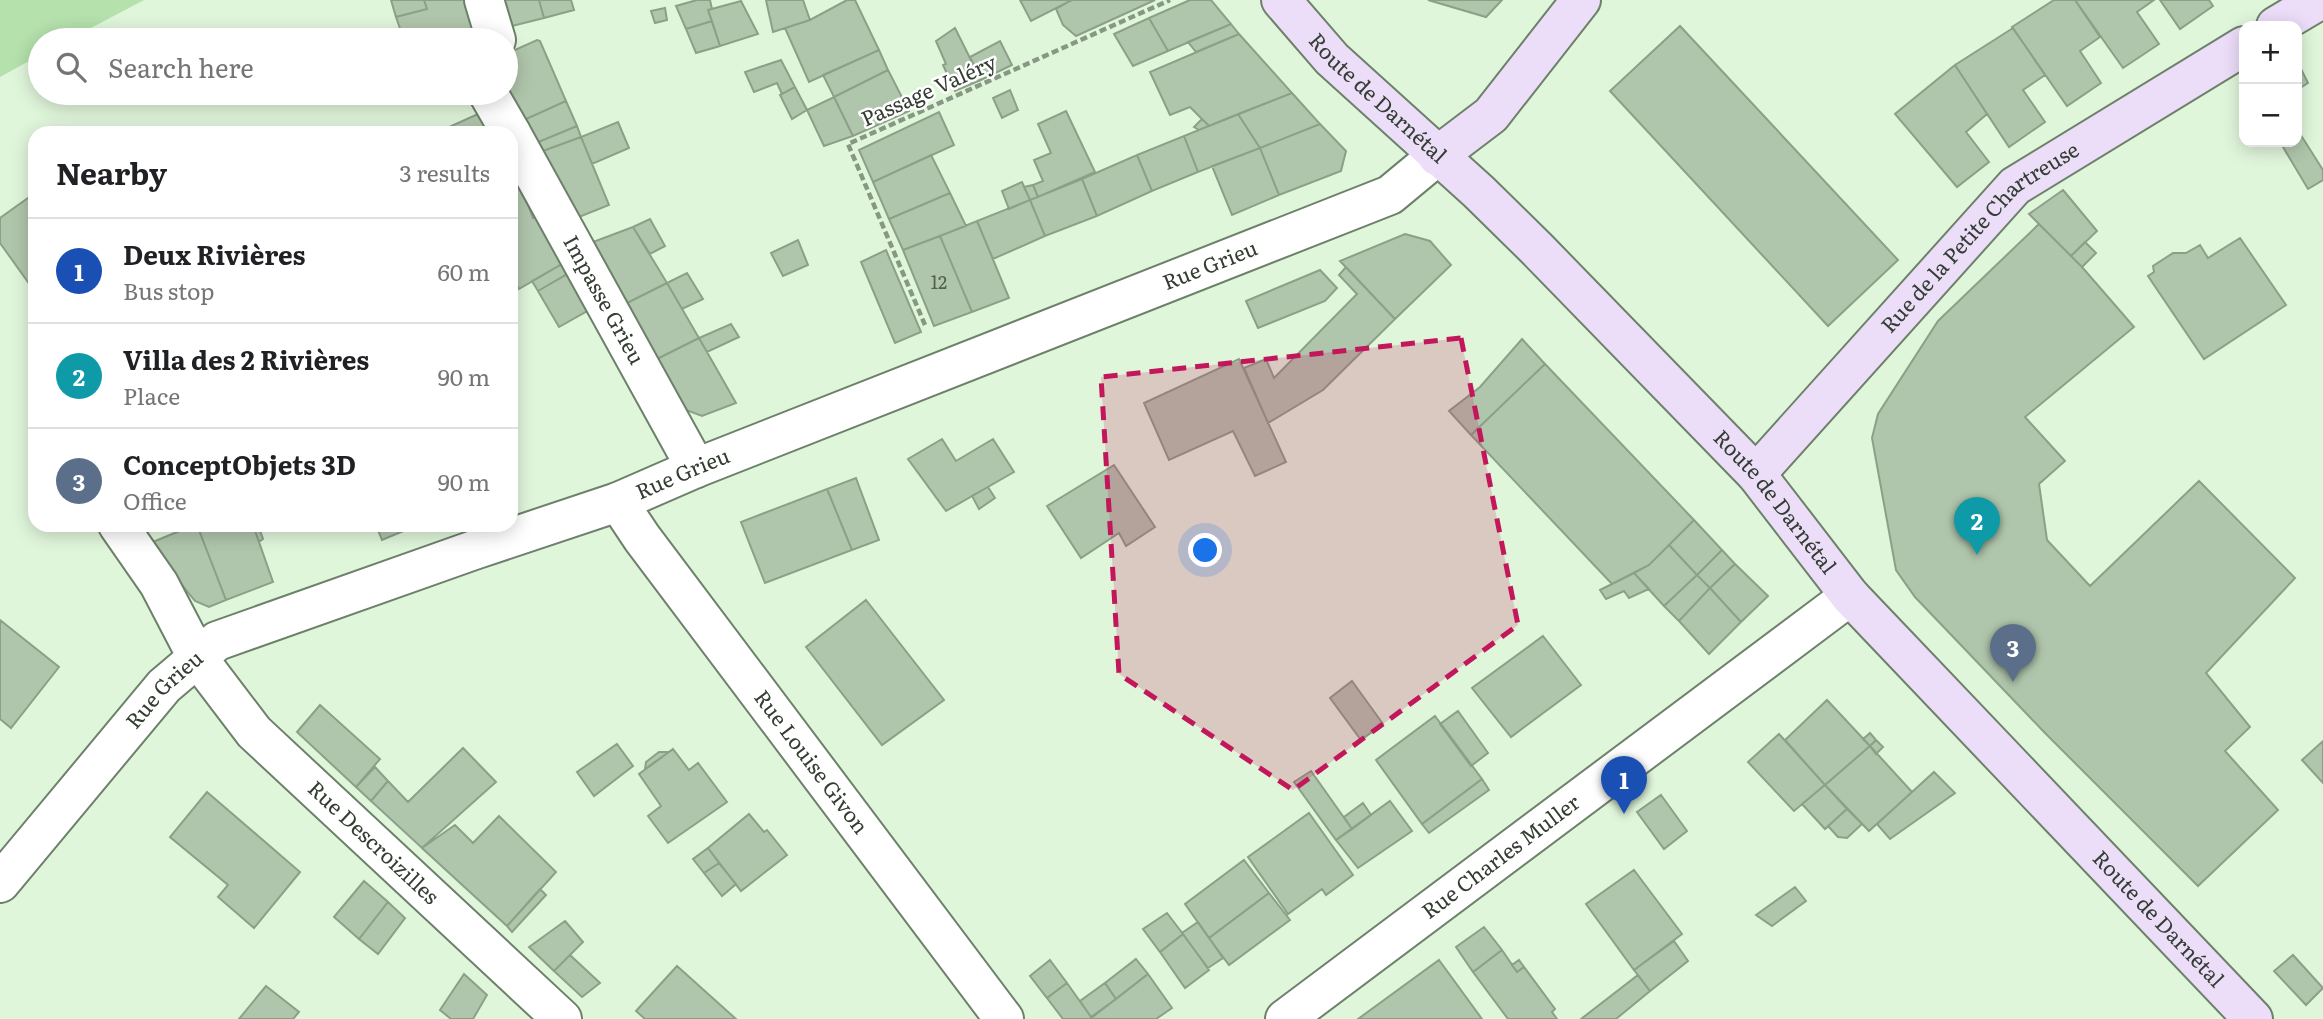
<!DOCTYPE html>
<html lang="en">
<head>
<meta charset="utf-8">
<style>
  :root { --surface:#fff; --page:#f2f2f2; --text:#202124; --muted:#757577; --line:#e0e0e0; --accent:#722ea3 }
  body { margin:0; font-family:Literata,serif; background:var(--page); color:var(--text) }
  .controls { position:absolute; right:21px; top:21px; display:grid; overflow:hidden; border-radius:14px; box-shadow:0 4px 18px #0003 }
  .controls button { width:63px; height:63px; display:grid; place-items:center; padding:0; border:0; border-bottom:2px solid var(--line); background:var(--surface); color:var(--text); font:35px sans-serif }
  .you { position:absolute; left:1206px; top:551px; width:24px; height:24px; margin:-18px; border:5px solid #fff; border-radius:50%; background:#1a73e8; box-shadow:0 0 0 10px #1a73e833 }
  .badge { display:grid; place-items:center; width:46px; height:46px; border-radius:50%; background:var(--accent); color:#fff; font-size:23px; font-weight:700 }
  .pin { position:absolute; translate:-50% -58px; filter:drop-shadow(0 2px 4px #0008) }
  .pin::after { content:''; position:absolute; top:37px; width:24px; height:21px; background:inherit; clip-path:polygon(0 0,100% 0,50% 100%) }
  .list { margin:0; padding:0; list-style:none }
  h2 { display:flex; justify-content:space-between; align-items:center; height:91px; margin:0; padding:0 28px; font-size:30px }
  h2 small { font-size:23px; font-weight:400; color:var(--muted) }
  .list li { display:grid; grid-template-columns:46px 1fr auto; gap:21px; align-items:center; box-sizing:border-box; height:105px; padding:0 28px; border-top:2px solid var(--line) }
  .list b { display:block; font-size:26px; white-space:nowrap }
  .list p { margin:0; font-size:23px; white-space:nowrap; color:var(--muted) }
  .list em { font-size:23px; font-style:normal; color:var(--muted) }
  .icon { flex:none; width:38px; height:38px; fill:none; stroke:currentColor; stroke-width:2; stroke-linecap:round; stroke-linejoin:round }
  .map { position:relative; flex:none; width:2323px; height:1019px; overflow:hidden }
  .search { position:absolute; background:var(--surface); box-shadow:0 4px 18px #0003; left:28px; top:28px; width:490px; height:77px; display:flex; align-items:center; gap:18px; box-sizing:border-box; padding:0 24px; border-radius:38px; color:var(--muted); font-size:26px }
  .panel { position:absolute; background:var(--surface); box-shadow:0 4px 18px #0003; left:28px; top:126px; width:490px; height:406px; border-radius:21px }
  .map>svg:first-child { display:block }
  .green { fill:#b4e1ac }
  .building { fill:#b0c6ac; stroke:#8ba087; stroke-width:2 }
  .lines { fill:none; stroke-linecap:round; stroke-linejoin:round }
  .street-casing { stroke:#6d816a; stroke-width:42 }
  .secondary-casing { stroke:#6d816a; stroke-width:42 }
  .path { stroke:#889784; stroke-width:4.5; stroke-dasharray:7 3.5; stroke-linecap:butt }
  .street { stroke:#fff; stroke-width:38 }
  .secondary { stroke:#ecddf9; stroke-width:38 }
  .marked { fill:#c2185b; fill-opacity:0.2; stroke:#c2185b; stroke-width:5; stroke-dasharray:14 9; stroke-linejoin:round }
  .labels { text-anchor:middle; stroke-width:5; stroke-linejoin:round; paint-order:stroke }
  .number-label { font-size:18px; fill:#535f50 }
  .street-label { font-size:21px; fill:#343d32; stroke:#fff }
</style>
</head>
<body>
<div class="map">
<svg width="2323" height="1019" viewBox="0 0 2323 1019">
  <rect width="100%" height="100%" fill="#e0f6db"/>
  <!-- green -->
  <path class="green" d="M 0,0 L 144,0 L 68,40 L 40,40 L 40,55 L 0,77 Z"/>
  <!-- building -->
  <path class="building" d="M 391,0 L 424,0 L 427,9 L 396,17 Z
    M 424,0 L 470,0 L 478,40 L 404,40 L 396,17 L 427,9 Z
    M 491,0 L 539,0 L 544,18 L 500,29 Z
    M 539,0 L 571,0 L 574,10 L 544,18 Z
    M 697,0 L 710,0 L 712,9 L 708,10 L 712,21 L 686,29 L 676,6 Z
    M 766,0 L 803,0 L 810,20 L 773,32 Z
    M 847,0 L 855,0 L 879,50 L 809,82 L 785,28 L 810,20 Z
    M 1020,0 L 1072,0 L 1031,21 Z
    M 1072,0 L 1155,0 L 1076,36 L 1063,25 L 1056,9 Z
    M 1190,0 L 1211,0 L 1231,24 L 1168,51 L 1149,18 Z
    M 1428,0 L 1502,0 L 1486,17 Z
    M 2054,0 L 2075,0 L 2100,37 L 2080,51 L 2101,83 L 2067,106 L 2012,27 Z
    M 2075,0 L 2154,0 L 2137,12 L 2159,44 L 2123,68 Z
    M 2160,0 L 2209,0 L 2213,6 L 2180,29 Z
    M 741,1 L 758,34 L 720,46 L 708,10 Z
    M 665,8 L 667,20 L 655,23 L 651,11 Z
    M 1149,18 L 1168,51 L 1133,66 L 1114,34 Z
    M 712,21 L 720,46 L 696,53 L 686,29 Z
    M 1231,24 L 1239,34 L 1196,52 L 1188,42 Z
    M 1680,26 L 1898,260 L 1828,326 L 1610,91 Z
    M 955,28 L 981,80 L 955,91 L 943,65 L 946,64 L 936,41 Z
    M 2013,28 L 2045,75 L 2023,90 L 2045,122 L 2009,147 L 1955,65 Z
    M 1239,34 L 1292,93 L 1209,126 L 1190,107 L 1170,115 L 1150,72 Z
    M 537,40 L 540,41 L 566,101 L 524,120 L 506,88 L 506,54 Z
    M 1000,41 L 1012,65 L 981,80 L 970,57 Z
    M 879,50 L 888,70 L 834,97 L 823,75 Z
    M 781,60 L 795,87 L 782,94 L 777,83 L 754,92 L 745,72 Z
    M 2297,61 L 2308,83 L 2297,90 Z
    M 1955,65 L 1987,114 L 1966,132 L 1989,162 L 1957,187 L 1895,114 Z
    M 888,70 L 909,111 L 853,136 L 834,97 Z
    M 795,87 L 807,110 L 792,119 L 780,95 Z
    M 1010,90 L 1018,110 L 1002,118 L 993,98 Z
    M 1292,93 L 1320,124 L 1260,148 L 1238,114 Z
    M 834,97 L 853,136 L 824,146 L 807,110 Z
    M 566,101 L 577,126 L 536,143 L 524,120 Z
    M 1066,111 L 1095,172 L 1038,197 L 1033,185 L 1043,181 L 1034,160 L 1051,153 L 1038,124 Z
    M 939,112 L 954,145 L 873,182 L 859,150 Z
    M 480,113 L 488,133 L 436,133 Z
    M 1238,114 L 1260,148 L 1198,172 L 1184,136 Z
    M 1202,119 L 1209,126 L 1199,130 L 1194,127 Z
    M 618,122 L 629,148 L 592,164 L 581,137 Z
    M 1320,124 L 1346,151 L 1341,171 L 1279,195 L 1260,148 Z
    M 577,126 L 581,137 L 540,152 L 536,143 Z
    M 2297,129 L 2323,170 L 2323,180 L 2308,189 L 2280,142 L 2297,142 Z
    M 1184,136 L 1198,172 L 1152,191 L 1137,155 Z
    M 581,137 L 609,205 L 574,219 L 543,151 Z
    M 1260,148 L 1279,195 L 1232,215 L 1212,166 Z
    M 931,155 L 950,193 L 889,219 L 873,182 Z
    M 1137,155 L 1152,191 L 1097,216 L 1082,179 Z
    M 511,174 L 516,186 L 521,186 L 533,218 L 538,217 L 564,263 L 519,289 L 511,275 Z
    M 1082,179 L 1097,216 L 1045,236 L 1030,200 Z
    M 1022,182 L 1030,200 L 1009,209 L 1002,191 Z
    M 1033,185 L 1038,197 L 1030,200 L 1024,187 Z
    M 2063,190 L 2097,231 L 2071,256 L 2029,214 Z
    M 35,193 L 35,292 L 0,243 L 0,218 Z
    M 950,193 L 966,226 L 903,250 L 889,219 Z
    M 1030,200 L 1045,236 L 993,259 L 977,221 Z
    M 650,219 L 665,246 L 650,254 L 633,227 Z
    M 977,221 L 1009,298 L 972,312 L 940,236 Z
    M 2039,224 L 2082,267 L 2134,327 L 2025,417 L 2065,461 L 2039,484 L 2047,540 L 2090,586 L 2199,481 L 2295,578 L 2206,673 L 2250,727 L 2225,751 L 2278,810 L 2198,886 L 2045,733 L 1915,597 L 1896,570 L 1872,438 L 1878,414 L 1938,321 Z
    M 633,227 L 667,283 L 627,303 L 593,242 Z
    M 1405,234 L 1430,241 L 1451,265 L 1395,319 L 1340,261 Z
    M 940,236 L 972,312 L 934,326 L 903,250 Z
    M 2240,238 L 2286,305 L 2204,359 L 2148,276 L 2154,272 L 2153,266 L 2173,253 L 2186,253 L 2200,245 L 2208,258 Z
    M 798,240 L 808,265 L 783,276 L 771,253 Z
    M 2085,242 L 2096,253 L 2082,267 L 2071,256 Z
    M 886,250 L 921,332 L 895,343 L 861,262 Z
    M 564,263 L 569,273 L 538,291 L 532,281 Z
    M 1346,267 L 1395,319 L 1323,390 L 1268,423 L 1244,368 L 1266,359 L 1274,378 L 1357,294 L 1339,275 Z
    M 1320,270 L 1337,288 L 1325,301 L 1258,328 L 1246,301 Z
    M 569,273 L 589,310 L 559,327 L 538,291 Z
    M 687,273 L 703,299 L 682,309 L 667,283 Z
    M 667,283 L 699,338 L 657,359 L 627,303 Z
    M 731,324 L 739,337 L 707,352 L 699,338 Z
    M 699,338 L 736,403 L 702,416 L 686,410 L 657,359 Z
    M 1522,339 L 1545,364 L 1471,435 L 1449,411 L 1480,387 Z
    M 1239,359 L 1286,462 L 1255,476 L 1233,431 L 1169,460 L 1144,403 Z
    M 1545,364 L 1694,520 L 1649,565 L 1612,584 L 1471,435 Z
    M 942,439 L 956,461 L 993,439 L 1014,472 L 946,511 L 908,459 Z
    M 1114,465 L 1155,527 L 1126,546 L 1119,533 L 1081,558 L 1047,506 Z
    M 856,478 L 879,540 L 852,550 L 827,489 Z
    M 988,487 L 995,498 L 979,509 L 972,496 Z
    M 827,489 L 852,550 L 765,583 L 741,522 Z
    M 1694,520 L 1722,550 L 1697,575 L 1669,545 Z
    M 194,525 L 197,525 L 226,600 L 209,607 L 195,601 L 148,544 Z
    M 197,525 L 253,525 L 273,582 L 226,600 Z
    M 253,525 L 258,525 L 263,539 L 259,542 Z
    M 376,525 L 418,525 L 382,540 Z
    M 1669,545 L 1697,575 L 1664,606 L 1634,573 L 1649,565 Z
    M 1722,550 L 1735,564 L 1710,588 L 1697,575 Z
    M 1735,564 L 1768,596 L 1741,622 L 1710,588 Z
    M 1634,573 L 1649,589 L 1629,598 L 1624,591 L 1606,599 L 1600,590 Z
    M 1697,575 L 1710,588 L 1679,621 L 1664,606 Z
    M 1710,588 L 1741,622 L 1709,654 L 1679,621 Z
    M 866,600 L 944,700 L 882,745 L 806,647 Z
    M 0,620 L 59,667 L 11,728 L 0,719 Z
    M 1543,636 L 1581,685 L 1511,737 L 1472,688 Z
    M 1352,681 L 1383,724 L 1361,740 L 1330,698 Z
    M 1827,700 L 1870,746 L 1825,785 L 1785,740 Z
    M 320,705 L 380,759 L 356,787 L 297,732 Z
    M 1458,711 L 1488,753 L 1471,766 L 1440,724 Z
    M 1435,716 L 1482,779 L 1422,824 L 1376,760 Z
    M 1870,733 L 1876,740 L 1870,746 L 1863,739 Z
    M 1779,734 L 1825,785 L 1794,811 L 1748,762 Z
    M 1876,740 L 1883,747 L 1876,754 L 1870,746 Z
    M 2323,741 L 2323,783 L 2302,760 Z
    M 617,744 L 633,766 L 594,796 L 577,772 Z
    M 1870,746 L 1912,792 L 1869,831 L 1825,785 Z
    M 463,748 L 496,782 L 422,848 L 371,801 L 388,781 L 408,802 Z
    M 673,749 L 689,770 L 698,763 L 727,802 L 668,843 L 648,816 L 661,806 L 639,774 Z
    M 659,752 L 669,752 L 645,769 L 646,762 Z
    M 375,767 L 388,781 L 371,801 L 356,787 Z
    M 1311,771 L 1352,829 L 1336,840 L 1294,782 Z
    M 1934,772 L 1955,793 L 1890,839 L 1877,824 Z
    M 1482,779 L 1489,790 L 1429,833 L 1422,824 Z
    M 1825,785 L 1847,809 L 1825,829 L 1802,804 Z
    M 207,792 L 300,872 L 254,928 L 218,897 L 228,885 L 170,837 Z
    M 1661,795 L 1687,831 L 1664,849 L 1637,812 Z
    M 1390,801 L 1412,831 L 1358,868 L 1336,840 Z
    M 1363,803 L 1371,815 L 1352,829 L 1344,817 Z
    M 1847,809 L 1862,824 L 1847,838 L 1838,837 L 1828,826 Z
    M 1309,813 L 1353,875 L 1326,895 L 1322,889 L 1288,914 L 1248,857 Z
    M 749,814 L 764,832 L 767,830 L 787,855 L 741,891 L 708,848 Z
    M 499,816 L 556,872 L 507,926 L 422,848 L 455,825 L 473,843 Z
    M 708,848 L 719,863 L 704,873 L 693,859 Z
    M 1244,860 L 1269,893 L 1209,938 L 1185,904 Z
    M 719,863 L 736,884 L 722,896 L 704,873 Z
    M 1634,870 L 1682,934 L 1634,970 L 1586,904 Z
    M 364,881 L 388,902 L 359,939 L 334,917 Z
    M 1795,887 L 1806,901 L 1772,926 L 1756,915 Z
    M 540,889 L 546,895 L 512,932 L 507,926 Z
    M 1269,893 L 1290,920 L 1229,965 L 1209,938 Z
    M 388,902 L 405,918 L 378,954 L 359,939 Z
    M 1167,913 L 1183,934 L 1160,952 L 1143,929 Z
    M 565,921 L 583,942 L 554,971 L 529,947 Z
    M 1198,922 L 1223,958 L 1208,968 L 1182,933 Z
    M 1484,927 L 1502,950 L 1473,972 L 1456,947 Z
    M 1183,934 L 1209,970 L 1185,988 L 1160,952 Z
    M 1674,941 L 1688,961 L 1650,991 L 1634,970 Z
    M 1502,950 L 1517,972 L 1524,967 L 1555,1009 L 1552,1012 L 1557,1019 L 1508,1019 L 1473,972 Z
    M 570,955 L 600,983 L 582,997 L 554,971 Z
    M 2293,955 L 2323,988 L 2306,1005 L 2274,971 Z
    M 1136,959 L 1148,974 L 1116,999 L 1105,983 Z
    M 1050,960 L 1067,983 L 1047,998 L 1030,976 Z
    M 1439,960 L 1482,1019 L 1358,1019 Z
    M 1519,960 L 1524,967 L 1517,972 L 1512,965 Z
    M 677,966 L 736,1019 L 645,1019 L 636,1011 Z
    M 464,974 L 487,995 L 473,1019 L 451,1019 L 440,1010 Z
    M 1148,974 L 1172,1008 L 1156,1019 L 1090,1019 Z
    M 1638,975 L 1650,991 L 1616,1019 L 1581,1019 Z
    M 1067,983 L 1091,1017 L 1090,1019 L 1063,1019 L 1047,998 Z
    M 1105,983 L 1116,999 L 1091,1017 L 1080,1001 Z
    M 266,986 L 299,1012 L 293,1019 L 239,1019 Z"/>
  <g class="lines">
    <defs>
      <g id="street">
        <path d="M 484,0 L 496,40"/>
        <path d="M 488,93 L 511,133"/>
        <path id="s1" d="M 511,133 L 696,468"/>
        <path id="s2" d="M 618,502 L 642,538 L 1004,1019"/>
        <path id="s3" d="M 118,525 L 159,584 L 197,657 L 254,732 L 562,1019"/>
        <path id="s4" d="M 0,883 L 164,686 L 217,641 L 474,550 L 618,502 L 696,468 L 1390,195 L 1437,156"/>
        <path id="s5" d="M 1285,1019 L 1850,596"/>
      </g>
      <g id="secondary">
        <path id="s6" d="M 1281,0 L 1332,59 L 1479,192 L 1536,248 L 1756,474 L 1850,596 L 2253,1019"/>
        <path d="M 2276,26 L 2320,0"/>
        <path d="M 1437,156 L 1491,115 L 1581,0"/>
        <path id="s7" d="M 1756,474 L 2015,186 L 2244,46"/>
      </g>
    </defs>
    <!-- street casing -->
    <use href="#street" class="street-casing"/>
    <!-- secondary casing -->
    <use href="#secondary" class="secondary-casing"/>
    <!-- path -->
    <path class="path" d="M 925,325 L 848,144 L 1170,0"/>
    <!-- street -->
    <use href="#street" class="street"/>
    <!-- secondary -->
    <use href="#secondary" class="secondary"/>
  </g>
  <!-- marked area -->
  <path class="marked" d="M 1461,338 L 1518,625 L 1293,790 L 1119,674 L 1101,377 Z"/>
  <g class="labels">
    <!-- number labels -->
    <g class="number-label">
      <text x="939" y="289">12</text>
    </g>
    <!-- street labels -->
    <g class="street-label">
      <text transform="translate(929 91) rotate(-24)" y="7">Passage Valéry</text>
      <text dy="7" stroke="none"><textPath href="#s6" startOffset="138">Route de Darnétal</textPath></text>
      <text dy="7" stroke="none"><textPath href="#s7" startOffset="327">Rue de la Petite Chartreuse</textPath></text>
      <text dy="7" stroke="none"><textPath href="#s4" startOffset="1388">Rue Grieu</textPath></text>
      <text dy="7" stroke="none"><textPath href="#s1" startOffset="191">Impasse Grieu</textPath></text>
      <text dy="7" stroke="none"><textPath href="#s4" startOffset="821">Rue Grieu</textPath></text>
      <text dy="7" stroke="none"><textPath href="#s6" startOffset="705">Route de Darnétal</textPath></text>
      <text dy="7" stroke="none"><textPath href="#s4" startOffset="254">Rue Grieu</textPath></text>
      <text dy="7" stroke="none"><textPath href="#s2" startOffset="324">Rue Louise Givon</textPath></text>
      <text dy="7" stroke="none"><textPath href="#s3" startOffset="411">Rue Descroizilles</textPath></text>
      <text dy="7" stroke="none"><textPath href="#s5" startOffset="270">Rue Charles Muller</textPath></text>
      <text dy="7" stroke="none"><textPath href="#s6" startOffset="1272">Route de Darnétal</textPath></text>
    </g>
  </g>
</svg>
<div class="controls">
<button>+</button>
<button>−</button>
</div>
<div class="you"></div>
<div class="pin badge" style="left:1624px;top:814px;background:#1a4fb4">1</div>
<div class="pin badge" style="left:1977px;top:555px;background:#0f9aa8">2</div>
<div class="pin badge" style="left:2013px;top:682px;background:#5c6f8a">3</div>
<div class="search"><svg class="icon" aria-label="search" viewBox="0 0 24 24"><circle cx="10" cy="10" r="6"/><path d="M15 15l6 6"/></svg>Search here</div>
<section class="panel">
<h2>Nearby<small>3 results</small></h2>
<ul class="list">
<li><span class="badge" style="background:#1a4fb4">1</span><div><b>Deux Rivières</b><p>Bus stop</p></div><em>60 m</em></li>
<li><span class="badge" style="background:#0f9aa8">2</span><div><b>Villa des 2 Rivières</b><p>Place</p></div><em>90 m</em></li>
<li><span class="badge" style="background:#5c6f8a">3</span><div><b>ConceptObjets 3D</b><p>Office</p></div><em>90 m</em></li>
</ul>
</section>
</div>
</body>
</html>
